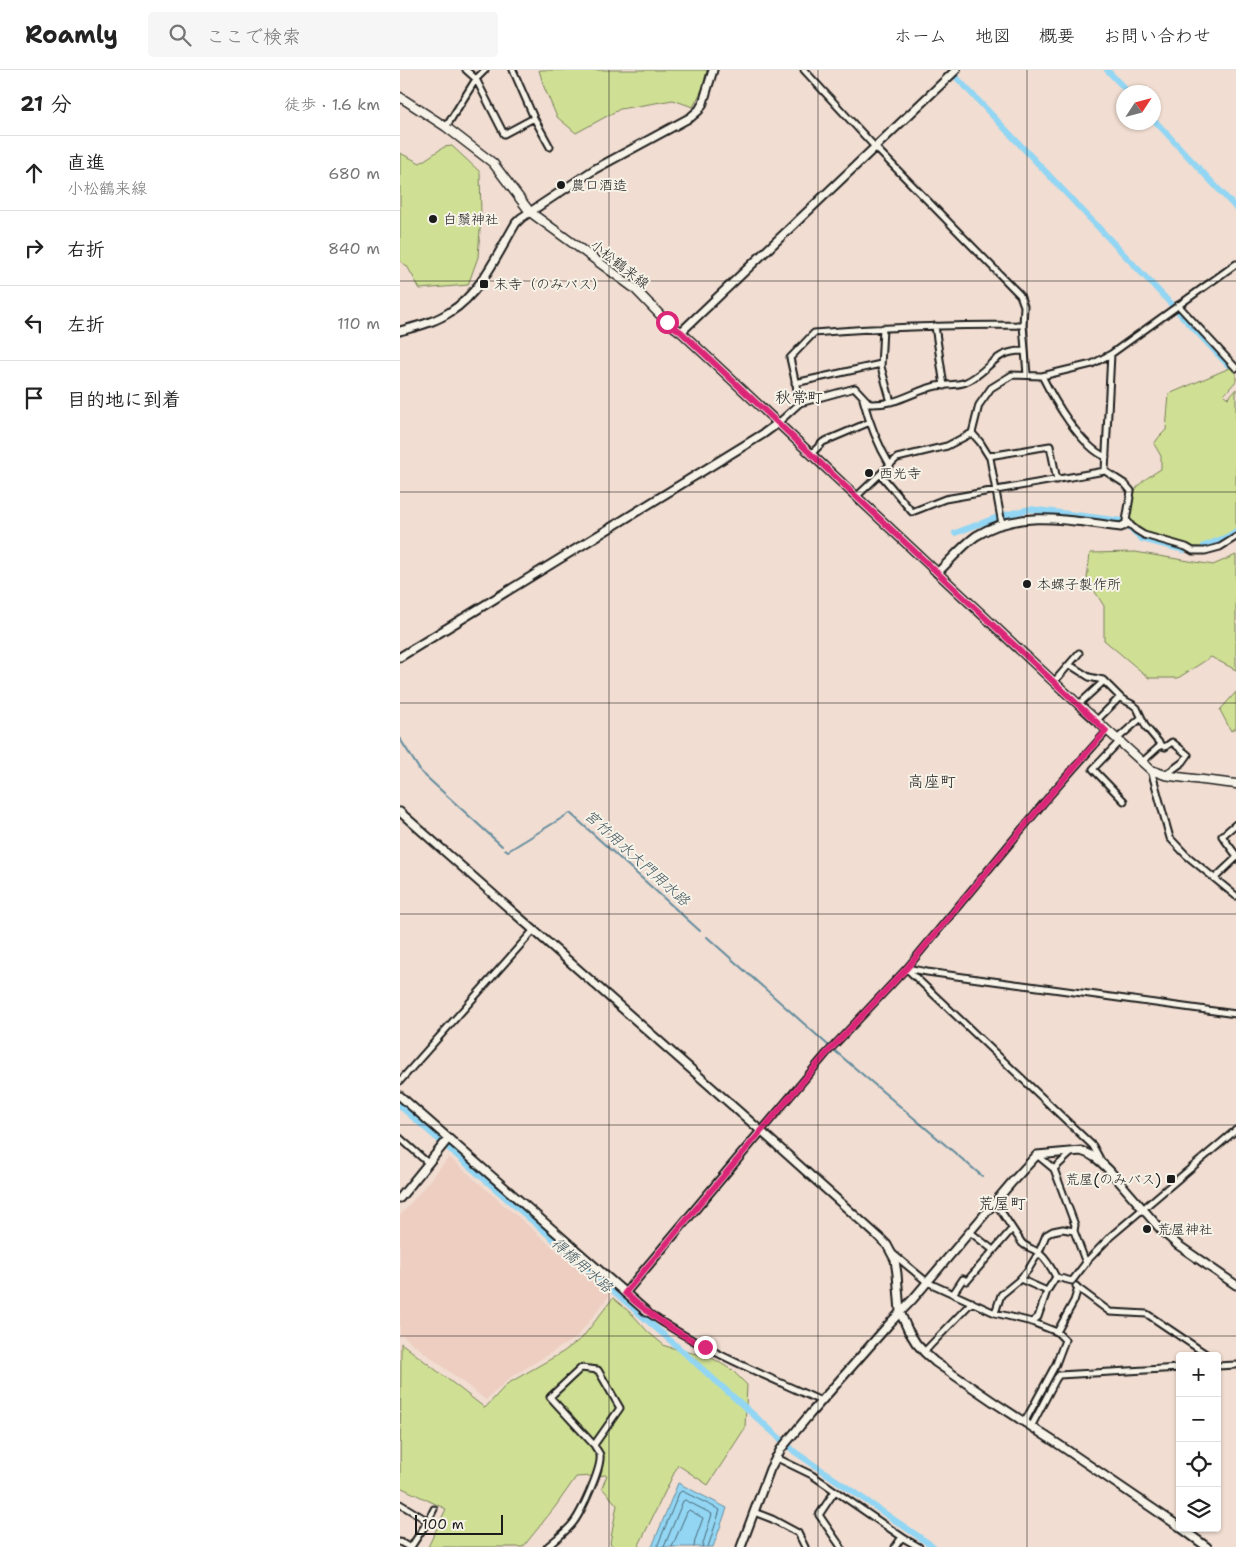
<!DOCTYPE html>
<html lang="ja">
<head>
<meta charset="utf-8">
<style>
  :root { --surface:#fff; --page:#f6f6f6; --text:#222; --muted:#767676; --line:#e0e0e0 }
  body { margin:0; font-family:"Shantell Sans","Klee One",sans-serif; background:var(--page); color:var(--text) }
  .controls { position:absolute; right:15px; bottom:15px; display:grid; overflow:hidden; border-radius:5px; box-shadow:0 1px 4px #0004 }
  .controls button { width:45px; height:45px; display:grid; place-items:center; padding:0; border:0; border-bottom:1px solid var(--line); background:var(--surface); color:var(--text); font:25px sans-serif }
  .compass { position:absolute; left:716px; top:15px; width:45px; height:45px; border-radius:50%; background:var(--surface); box-shadow:0 1px 4px #0004; rotate:54deg }
  .scale { position:absolute; left:15px; bottom:12px; width:88px; box-sizing:border-box; padding-left:5px; border:2px solid #1c1c1c; border-top:0; font-size:14px; line-height:18px; white-space:nowrap; color:#1c1c1c; -webkit-text-stroke:4px #f7f3e8; paint-order:stroke }
  .stop { position:absolute; width:15px; height:15px; margin:-11px; border:4px solid #db2777; border-radius:50%; background:#fff }
  .stop.end { background:#db2777; border-color:#fff; box-shadow:0 1px 5px #0008 }
  .list { margin:0; padding:0; list-style:none }
  h2 { display:flex; justify-content:space-between; align-items:center; height:65px; margin:0; padding:0 20px; font-size:21px }
  h2 small { font-size:16px; font-weight:400; color:var(--muted) }
  .list li { display:grid; grid-template-columns:32px 1fr auto; gap:15px; align-items:center; box-sizing:border-box; height:75px; padding:0 20px; border-top:1px solid var(--line) }
  .list b { display:block; font-size:19px; white-space:nowrap }
  .list p { margin:0; font-size:16px; white-space:nowrap; color:var(--muted) }
  .list em { font-size:16px; font-style:normal; color:var(--muted) }
  .icon { flex:none; width:28px; height:28px; fill:none; stroke:currentColor; stroke-width:2; stroke-linecap:round; stroke-linejoin:round }
  .map { position:relative; flex:none; width:836px; height:1477px; overflow:hidden }
  header { display:flex; align-items:center; gap:30px; box-sizing:border-box; height:70px; padding:0 25px; background:var(--surface); border-bottom:1px solid var(--line) }
  header strong { font-size:24px }
  nav { display:flex; gap:28px; margin-inline-start:auto; font-size:18px }
  .search { width:350px; height:45px; background:var(--page); display:flex; align-items:center; gap:12px; box-sizing:border-box; padding:0 18px; border-radius:5px; color:var(--muted); font-size:19px }
  main { display:flex }
  aside { flex:1; background:var(--surface) }
  .map>svg:first-child { display:block }
  .built { fill:#edcec1 }
  .green { fill:#cfe094; stroke:#767e58 }
  .water { fill:#92d6f4; stroke:#638c9e }
  .lines { fill:none; stroke-linecap:round; stroke-linejoin:round }
  .shore { stroke:#4b6672; stroke-width:1 }
  .stream { stroke:#638c9e; stroke-width:2 }
  .canal { stroke:#92d6f4; stroke-width:6 }
  .street-casing { stroke:#1c1c1c; stroke-width:9 }
  .secondary-casing { stroke:#1c1c1c; stroke-width:11 }
  .primary-casing { stroke:#1c1c1c; stroke-width:11 }
  .street { stroke:#f7f3e8; stroke-width:5 }
  .secondary { stroke:#f7f3e8; stroke-width:7 }
  .primary { stroke:#f7f3e8; stroke-width:8 }
  .route { stroke:#db2777; stroke-width:6 }
  .grid { fill:none; stroke:#1c1c1c; stroke-width:1; stroke-opacity:0.55 }
  .poi-dot { fill:#1c1c1c; stroke:#f7f3e8; stroke-width:2 }
  .labels { text-anchor:middle; stroke-width:4; stroke-linejoin:round; paint-order:stroke }
  .poi-label { font-size:14px; fill:#1c1c1c; stroke:#f7f3e8; text-anchor:start }
  .street-label { font-size:14px; fill:#1c1c1c; stroke:#f7f3e8 }
  .water-label { font-size:15px; font-style:italic; fill:#3f545d; stroke:#f7f3e8 }
  .quarter-label { font-size:16px; fill:#1c1c1c; stroke:#f7f3e8 }
</style>
</head>
<body>
<header>
<strong>Roamly</strong>
<div class="search"><svg class="icon" aria-label="search" viewBox="0 0 24 24"><circle cx="10" cy="10" r="6"/><path d="M15 15l6 6"/></svg>ここで検索</div>
<nav><a>ホーム</a><a>地図</a><a>概要</a><a>お問い合わせ</a></nav>
</header>
<main>
<aside>
<h2>21 分<small>徒歩 · 1.6 km</small></h2>
<ul class="list">
<li><svg class="icon" aria-label="ahead" viewBox="0 0 24 24"><path d="M12 20V5M6 11l6-6 6 6"/></svg><div><b>直進</b><p>小松鶴来線</p></div><em>680 m</em></li>
<li><svg class="icon" aria-label="right" viewBox="0 0 24 24"><path d="M7 20v-9h11M14 6l5 5-5 5"/></svg><div><b>右折</b></div><em>840 m</em></li>
<li><svg class="icon" aria-label="left" viewBox="0 0 24 24"><path d="M17 20v-9H6M10 6l-5 5 5 5"/></svg><div><b>左折</b></div><em>110 m</em></li>
<li><svg class="icon" aria-label="arrive" viewBox="0 0 24 24"><path d="M6 21V4h12l-3 4 3 4H6"/></svg><div><b>目的地に到着</b></div></li>
</ul>
</aside>
<div class="map">
<svg width="836" height="1477" viewBox="0 0 836 1477">
  <rect width="100%" height="100%" fill="#f1ddd1"/>
  <filter id="ink" filterUnits="userSpaceOnUse"><feTurbulence type="fractalNoise" baseFrequency=".02" numOctaves="2"/><feDisplacementMap in="SourceGraphic" scale="10" xChannelSelector="R" yChannelSelector="G"/><feConvolveMatrix kernelMatrix="1 2 1 2 8 2 1 2 1" color-interpolation-filters="sRGB"/></filter>
  <g filter="url(#ink)">
    <!-- built -->
    <path class="built" d="M 49,1087 L 209,1226 L 177,1267 L 111,1307 L 86,1330 L 2,1265 L 0,1267 L 0,1146 Z"/>
    <!-- green -->
    <path class="green" d="M 139,0 L 307,0 L 302,20 L 293,37 L 273,30 L 220,39 L 176,63 L 157,47 L 144,17 Z
      M 52,76 L 80,102 L 81,146 L 78,187 L 68,215 L 20,219 L 7,196 L 0,191 L 0,83 L 20,93 L 44,77 Z
      M 832,297 L 836,303 L 836,311 L 824,325 L 828,328 L 836,319 L 836,461 C 827,469 818,476 805,477 C 795,479 757,469 747,465 C 740,462 734,456 729,450 C 734,418 732,417 761,399 L 761,386 L 754,374 L 759,367 L 766,360 L 769,324 Z
      M 735,482 L 813,495 L 836,485 L 836,600 L 811,587 L 778,608 L 749,608 L 704,570 L 704,536 L 687,509 L 690,483 Z
      M 836,622 L 836,658 L 831,661 L 820,640 Z
      M 213,1228 L 233,1245 L 248,1262 L 265,1276 L 312,1288 L 332,1300 L 347,1315 L 345,1358 L 308,1415 L 278,1395 L 238,1477 L 214,1477 L 210,1473 L 217,1435 L 202,1418 L 207,1405 L 176,1407 L 155,1437 L 123,1477 L 28,1477 L 46,1439 L 0,1417 L 1,1273 L 85,1338 L 107,1314 L 163,1282 L 182,1268 Z"/>
    <!-- water -->
    <path class="water" d="M 278,1413 L 327,1438 L 313,1477 L 252,1477 Z"/>
    <g class="lines">
      <!-- shore -->
      <path class="shore" d="M 257,1477 L 279,1423 L 282,1421 L 320,1440 L 308,1477
        M 264,1477 L 283,1431 L 285,1430 L 312,1444 L 302,1477
        M 272,1477 L 287,1442 L 289,1440 L 303,1448 L 295,1470 L 294,1477"/>
      <!-- stream -->
      <path class="stream" d="M 0,669 L 21,702 L 102,776
        M 105,779 L 108,781 L 170,743 L 300,861
        M 307,867 L 429,976
        M 435,981 L 582,1106"/>
      <!-- canal -->
      <path class="canal" d="M 707,0 L 728,22
        M 555,6 L 771,234
        M 754,50 L 836,138
        M 779,243 L 828,295
        M 605,445 L 630,439 L 722,451
        M 728,456 L 742,469 L 784,480
        M 555,463 L 598,447
        M 804,476 L 832,465 L 836,462
        M 0,1036 L 271,1271 L 395,1382 L 534,1477"/>
      <defs>
        <path id="street" d="M 66,0 L 76,9 L 104,64 L 134,48
          M 113,0 L 134,48 L 150,77
          M 404,0 L 475,77 L 620,225 L 624,236 L 623,255 L 627,305
          M 46,57 L 76,9 L 85,0
          M 778,235 L 836,298
          M 535,256 L 544,316
          M 483,258 L 481,297 L 491,332
          M 642,306 C 654,330 681,377 706,387
          M 395,313 L 481,294
          M 463,329 C 469,352 478,375 490,395
          M 400,333 L 390,288 L 414,263 C 483,257 553,255 623,255
          M 378,353 L 400,333 L 455,318 L 470,334 C 498,335 511,322 536,316 C 546,314 556,316 566,312 C 591,301 592,280 625,281
          M 572,363 L 580,372 L 590,388 L 602,454
          M 411,384 L 423,372 L 470,352
          M 589,386 L 650,376 L 657,410
          M 705,401 L 711,284
          M 481,405 L 512,442 L 545,429 L 705,401 L 725,414 L 731,421 L 726,451 L 736,460 L 744,465 L 786,477 L 793,481 L 805,481 L 820,477 L 836,467
          M 456,427 L 497,388 L 547,376 L 572,363 L 579,335 L 591,318 L 612,305 L 642,306 L 692,294 L 711,284 L 836,194
          M 670,595 L 689,607 L 703,610 L 722,629 L 732,634 L 737,638 L 746,657 L 761,675 L 765,677 L 772,672 L 788,685 L 783,692 L 765,705
          M 654,612 L 679,583
          M 678,635 L 704,611
          M 696,651 L 720,627
          M 716,670 L 741,648
          M 719,672 L 693,699 L 724,731
          M 742,692 L 761,675
          M 751,700 L 770,768 L 786,785 L 836,826
          M 836,754 L 822,766 L 836,785
          M 815,808 L 836,788
          M 507,898 L 527,902 L 836,944
          M 507,899 L 693,1076 L 700,1089
          M 0,1011 L 133,861
          M 361,1061 L 426,984 L 507,898 L 651,724 L 707,661
          M 0,1068 L 28,1093
          M 637,1085 L 654,1099 L 675,1155 L 674,1161
          M 654,1099 L 672,1082
          M 595,1132 L 622,1173 C 627,1178 635,1179 640,1184 C 647,1190 652,1199 656,1207
          M 570,1162 L 593,1180
          M 492,1183 L 527,1212 L 595,1243 L 632,1252 L 638,1247 L 647,1221 L 656,1207 L 672,1211 L 688,1190 L 711,1166 L 836,1060
          M 620,1209 L 647,1221
          M 678,1218 L 710,1242 L 747,1244 L 809,1286
          M 553,1224 L 563,1209 L 567,1211 L 612,1159
          M 247,1242 C 300,1279 362,1304 421,1331
          M 595,1243 L 601,1225 L 618,1211 L 628,1200 L 639,1182 L 646,1165 L 653,1161 L 663,1159 L 674,1161 L 686,1193
          M 657,1262 L 674,1231 L 678,1218 L 676,1216
          M 524,1282 L 572,1232
          M 817,1296 L 836,1295
          M 181,1298 L 198,1300 L 220,1338 L 194,1375 L 150,1327 Z
          M 624,1353 L 656,1294 L 665,1270 L 657,1262 L 632,1252
          M 631,1357 L 656,1309 L 659,1305 L 780,1298
          M 375,1387 L 412,1405 L 505,1469 L 519,1477
          M 435,1421 L 419,1445 L 441,1477
          M 0,1434 L 28,1451 L 11,1477
          M 354,1442 L 372,1449 L 398,1463 L 405,1477
          M 28,1451 L 34,1439
          M 0,1472 L 9,1477
          M 147,1477 C 156,1469 166,1462 173,1453 C 181,1443 202,1398 200,1385 C 199,1382 196,1379 194,1375
          M 495,1477 L 502,1467"/>
        <path id="secondary" d="M 0,261 C 18,256 35,252 50,242 C 81,223 98,183 116,153 L 121,148 L 195,99 L 291,47 L 299,40 L 303,33 L 313,0
          M 281,262 L 556,0
          M 537,503 C 550,491 562,476 576,466 C 620,438 673,451 721,457 L 728,453
          M 0,587 L 363,364 L 378,353
          M 0,742 L 361,1061 L 480,1168 L 487,1175 L 495,1190 L 497,1204 L 500,1242 L 508,1260 L 516,1273 L 525,1283 L 535,1292 L 595,1333 L 661,1376 L 780,1457
          M 0,1026 L 247,1242
          M 0,1128 L 48,1069
          M 225,1223 L 361,1061
          M 781,1458 L 807,1477
          M 341,1477 L 370,1399 L 381,1379 L 410,1344 L 490,1253 L 513,1229 L 612,1112 L 637,1085 L 681,1081 C 693,1084 701,1092 710,1101 L 762,1161 L 778,1175 L 836,1215"/>
        <path id="primary" d="M 0,27 L 46,57 L 93,93 L 130,142 L 234,218 L 267,252 L 281,262 L 654,612 L 751,700 L 765,705 L 778,707 L 836,714"/>
      </defs>
      <!-- street casing -->
      <use href="#street" class="street-casing"/>
      <!-- secondary casing -->
      <use href="#secondary" class="secondary-casing"/>
      <!-- primary casing -->
      <use href="#primary" class="primary-casing"/>
      <!-- street -->
      <use href="#street" class="street"/>
      <!-- secondary -->
      <use href="#secondary" class="secondary"/>
      <!-- primary -->
      <use href="#primary" class="primary"/>
    </g>
  </g>
  <g class="lines" filter="url(#ink)">
    <!-- route -->
    <path class="route" d="M 267,252 L 281,262 L 706,661 L 651,724 L 507,898 L 426,984 L 225,1223 C 252,1247 273,1260 305,1277"/>
  </g>
  <!-- grid -->
  <path class="grid" d="M 209,0 L 209,1477M 418,0 L 418,1477M 627,0 L 627,1477M 0,211 L 836,211M 0,422 L 836,422M 0,633 L 836,633M 0,844 L 836,844M 0,1055 L 836,1055M 0,1266 L 836,1266"/>
  <!-- markers -->
  <g class="poi-dot">
    <circle cx="161" cy="115" r="5"/>
    <circle cx="33" cy="149" r="5"/>
    <rect x="79" y="209" width="10" height="10" rx="2.5"/>
    <circle cx="469" cy="403" r="5"/>
    <circle cx="627" cy="514" r="5"/>
    <rect x="766" y="1104" width="10" height="10" rx="2.5"/>
    <circle cx="747" cy="1159" r="5"/>
  </g>
  <g class="labels">
    <!-- poi labels -->
    <g class="poi-label">
      <text x="171" y="120">農口酒造</text>
      <text x="43" y="154">白鬚神社</text>
      <text x="94" y="219">末寺（のみバス）</text>
      <text x="479" y="408">西光寺</text>
      <text x="637" y="519">本螺子製作所</text>
      <text x="761" y="1114" text-anchor="end">荒屋(のみバス)</text>
      <text x="757" y="1164">荒屋神社</text>
    </g>
    <!-- street labels -->
    <g class="street-label">
      <text transform="translate(220 194) rotate(38)" y="5">小松鶴来線</text>
    </g>
    <!-- water labels -->
    <g class="water-label">
      <text transform="translate(237 788) rotate(42)" y="5">宮竹用水大門用水路</text>
      <text transform="translate(182 1195) rotate(41)" y="5">得橋用水路</text>
    </g>
    <!-- quarter labels -->
    <g class="quarter-label">
      <text x="399" y="333">秋常町</text>
      <text x="532" y="717">高座町</text>
      <text x="602" y="1139">荒屋町</text>
    </g>
  </g>
</svg>
<div class="controls">
<button>+</button>
<button>−</button>
<button><svg class="icon" aria-label="locate" viewBox="0 0 24 24"><circle cx="12" cy="12" r="6"/><path d="M12 2v4M12 18v4M2 12h4M18 12h4"/></svg></button>
<button><svg class="icon" aria-label="layers" viewBox="0 0 24 24"><path d="M12 4l9 5-9 5-9-5zM3 14l9 5 9-5"/></svg></button>
</div>
<svg class="compass" viewBox="-18 -18 36 36"><path d="M0-13l5 13h-10z" fill="#e53935"/><path d="M0 13l5-13h-10z" fill="#767676"/></svg>
<div class="scale">100 m</div>
<div class="stop" style="left:267px;top:252px"></div>
<div class="stop end" style="left:305px;top:1277px"></div>
</div>
</main>
</body>
</html>
